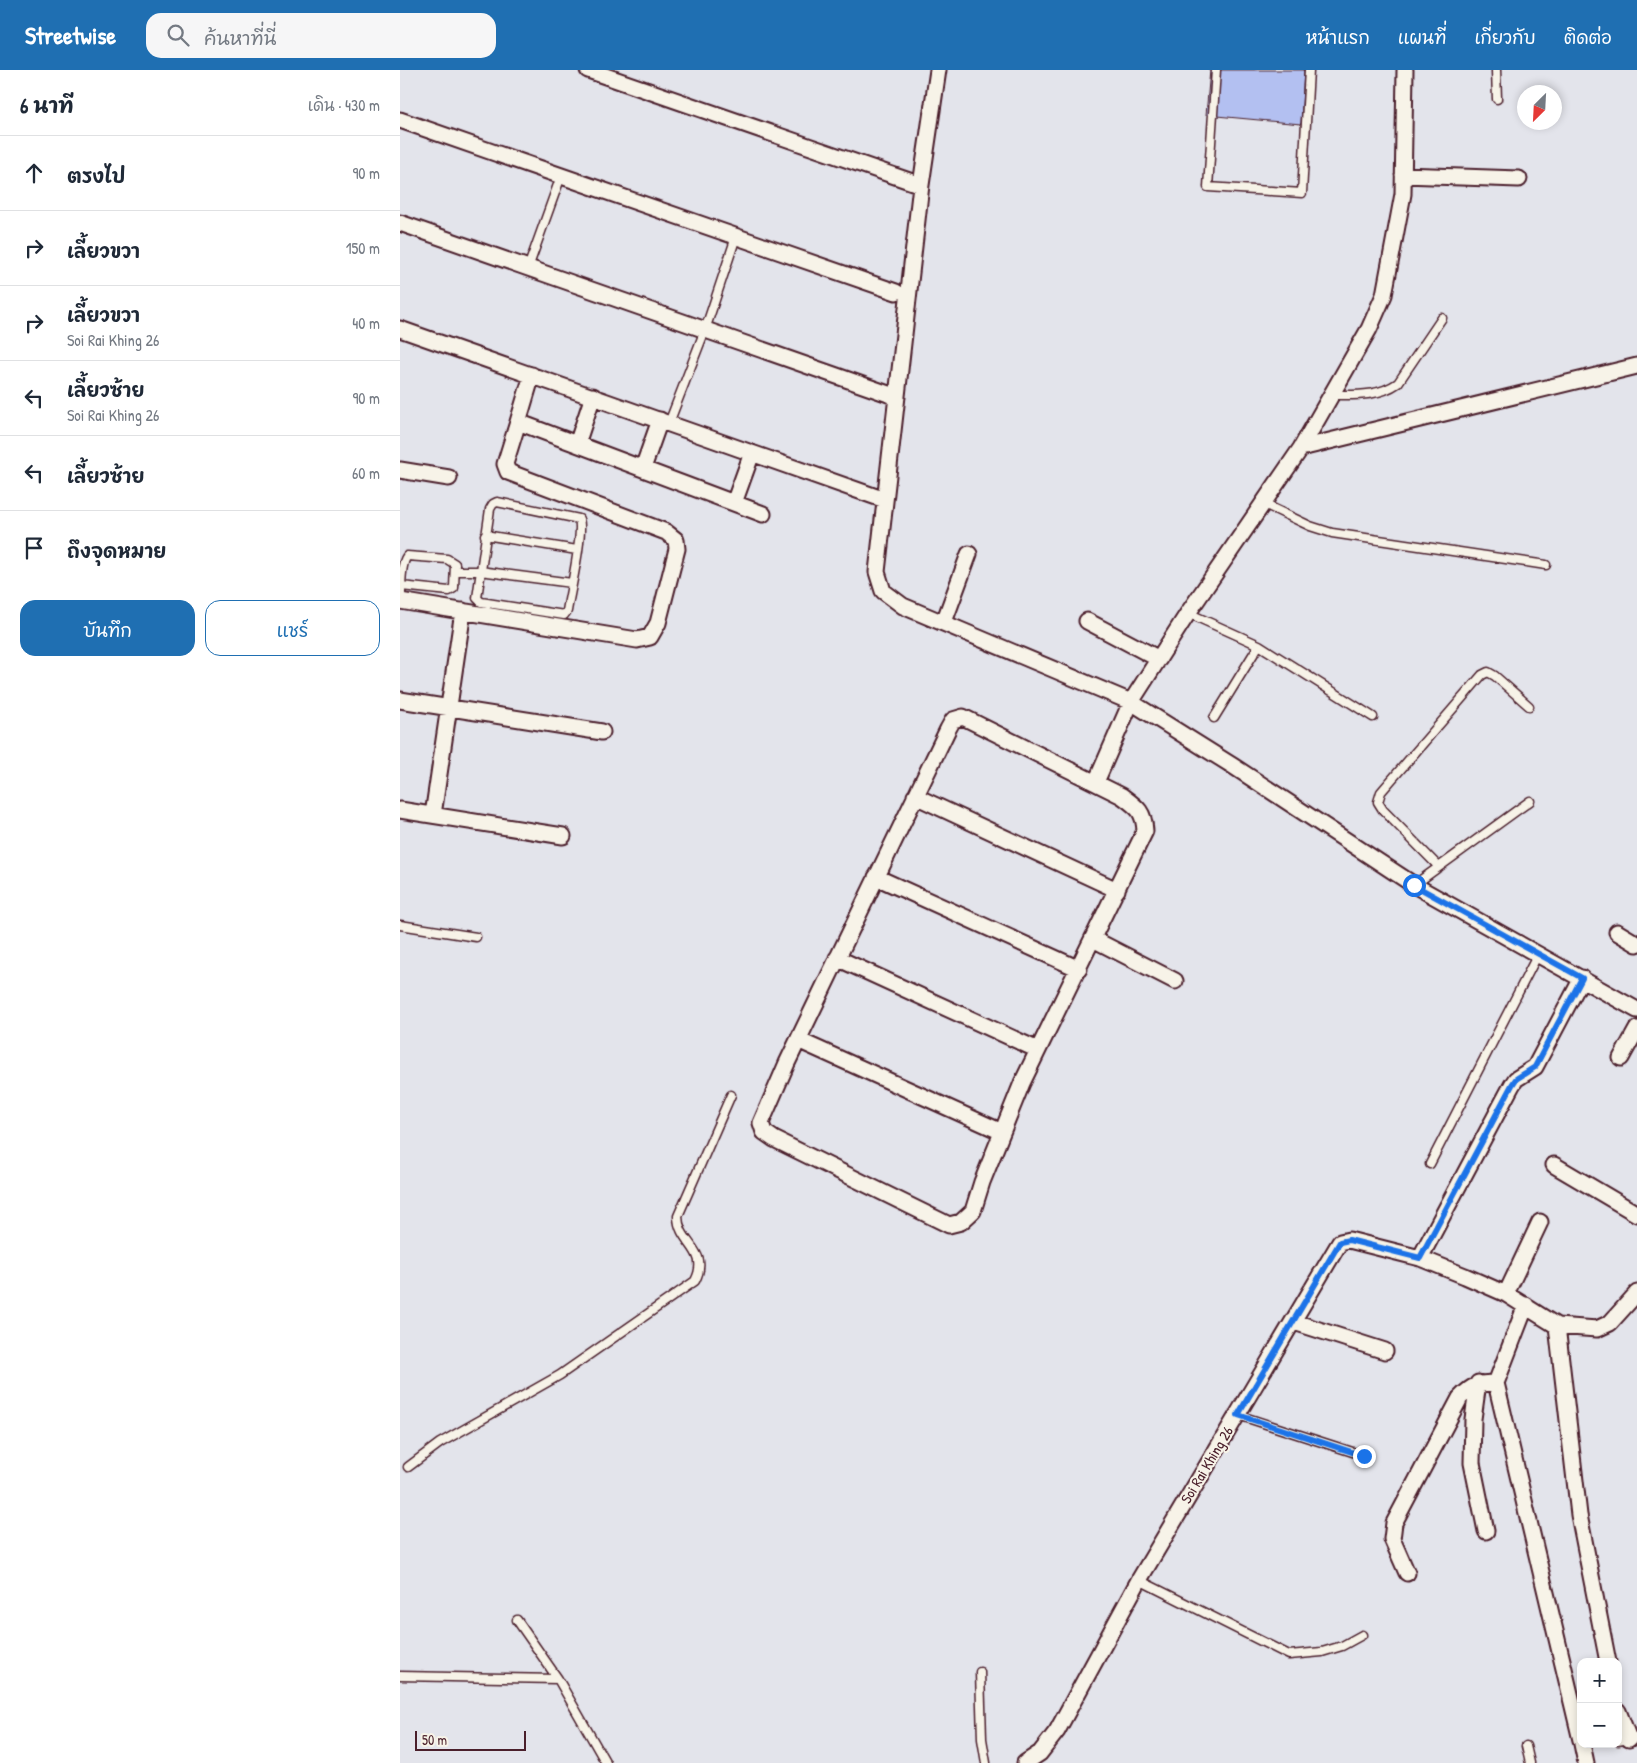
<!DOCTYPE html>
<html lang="th">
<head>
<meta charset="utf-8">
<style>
  :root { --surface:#fff; --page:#f6f6f7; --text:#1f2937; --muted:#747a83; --line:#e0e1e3; --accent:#1f6fb2 }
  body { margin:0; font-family:"Patrick Hand","Playpen Sans Thai",sans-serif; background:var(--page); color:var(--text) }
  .controls { position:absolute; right:15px; bottom:15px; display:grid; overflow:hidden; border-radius:10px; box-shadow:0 2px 8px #0003 }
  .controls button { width:45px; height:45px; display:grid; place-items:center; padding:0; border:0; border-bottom:1px solid var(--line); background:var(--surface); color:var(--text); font:25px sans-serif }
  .compass { position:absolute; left:1117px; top:15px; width:45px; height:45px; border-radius:50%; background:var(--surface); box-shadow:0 2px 8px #0003; rotate:204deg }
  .scale { position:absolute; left:15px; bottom:12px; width:111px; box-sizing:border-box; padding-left:5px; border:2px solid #4a1f2b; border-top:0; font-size:14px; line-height:18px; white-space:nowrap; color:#4a1f2b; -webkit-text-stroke:4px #f7f3e8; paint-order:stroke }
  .stop { position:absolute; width:15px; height:15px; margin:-11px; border:4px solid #1a73e8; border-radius:50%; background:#fff }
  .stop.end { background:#1a73e8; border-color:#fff; box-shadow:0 1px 5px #0008 }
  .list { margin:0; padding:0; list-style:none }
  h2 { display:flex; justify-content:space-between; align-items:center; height:65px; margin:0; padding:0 20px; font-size:21px }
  h2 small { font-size:16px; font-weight:400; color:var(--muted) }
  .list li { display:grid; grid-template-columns:32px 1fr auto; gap:15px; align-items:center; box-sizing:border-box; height:75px; padding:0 20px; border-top:1px solid var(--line) }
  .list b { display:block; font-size:19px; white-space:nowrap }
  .list p { margin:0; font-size:16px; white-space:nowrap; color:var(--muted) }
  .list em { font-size:16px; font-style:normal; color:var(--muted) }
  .actions { display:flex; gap:10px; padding:15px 20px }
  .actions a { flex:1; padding:11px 0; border:1px solid var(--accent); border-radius:15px; text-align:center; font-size:18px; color:var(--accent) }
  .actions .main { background:var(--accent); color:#fff }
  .icon { flex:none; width:28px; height:28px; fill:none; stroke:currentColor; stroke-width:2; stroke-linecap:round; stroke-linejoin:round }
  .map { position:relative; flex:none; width:1237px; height:1693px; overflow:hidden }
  header { display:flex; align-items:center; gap:30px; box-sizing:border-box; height:70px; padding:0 25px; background:var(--accent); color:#fff }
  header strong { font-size:24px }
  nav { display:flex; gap:28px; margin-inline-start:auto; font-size:18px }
  .search { width:350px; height:45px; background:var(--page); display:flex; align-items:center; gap:12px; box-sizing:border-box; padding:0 18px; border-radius:15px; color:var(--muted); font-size:19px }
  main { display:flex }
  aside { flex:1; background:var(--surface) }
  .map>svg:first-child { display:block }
  .building { fill:#b3c0f1; stroke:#4a1f2b }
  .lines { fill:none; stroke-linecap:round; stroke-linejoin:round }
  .service-casing { stroke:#4a1f2b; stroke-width:11 }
  .minor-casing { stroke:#4a1f2b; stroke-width:19 }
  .service { stroke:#f7f3e8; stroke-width:8 }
  .minor { stroke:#f7f3e8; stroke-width:15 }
  .route { stroke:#1a73e8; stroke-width:6 }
  .labels { text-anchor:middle; stroke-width:4; stroke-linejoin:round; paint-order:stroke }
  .street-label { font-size:15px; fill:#4a1f2b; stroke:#f7f3e8 }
</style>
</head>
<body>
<header>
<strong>Streetwise</strong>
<div class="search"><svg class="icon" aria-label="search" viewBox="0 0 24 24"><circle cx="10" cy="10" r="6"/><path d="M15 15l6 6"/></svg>ค้นหาที่นี่</div>
<nav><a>หน้าแรก</a><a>แผนที่</a><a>เกี่ยวกับ</a><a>ติดต่อ</a></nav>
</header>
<main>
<aside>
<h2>6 นาที<small>เดิน · 430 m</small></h2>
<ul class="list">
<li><svg class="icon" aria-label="ahead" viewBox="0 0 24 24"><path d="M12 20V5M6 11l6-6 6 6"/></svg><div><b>ตรงไป</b></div><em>90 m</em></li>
<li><svg class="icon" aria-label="right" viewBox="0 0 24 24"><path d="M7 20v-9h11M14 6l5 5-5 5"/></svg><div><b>เลี้ยวขวา</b></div><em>150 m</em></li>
<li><svg class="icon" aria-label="right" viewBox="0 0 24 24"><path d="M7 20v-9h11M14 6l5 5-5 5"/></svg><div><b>เลี้ยวขวา</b><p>Soi Rai Khing 26</p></div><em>40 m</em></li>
<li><svg class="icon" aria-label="left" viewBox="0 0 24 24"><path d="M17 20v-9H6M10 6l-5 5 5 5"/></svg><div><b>เลี้ยวซ้าย</b><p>Soi Rai Khing 26</p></div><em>90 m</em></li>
<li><svg class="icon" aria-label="left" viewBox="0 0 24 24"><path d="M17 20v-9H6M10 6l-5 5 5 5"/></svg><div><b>เลี้ยวซ้าย</b></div><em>60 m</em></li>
<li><svg class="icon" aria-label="arrive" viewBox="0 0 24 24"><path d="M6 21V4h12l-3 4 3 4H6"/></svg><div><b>ถึงจุดหมาย</b></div></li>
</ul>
<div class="actions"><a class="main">บันทึก</a><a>แชร์</a></div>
</aside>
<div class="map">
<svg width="1237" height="1693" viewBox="0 0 1237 1693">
  <rect width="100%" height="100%" fill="#e3e4eb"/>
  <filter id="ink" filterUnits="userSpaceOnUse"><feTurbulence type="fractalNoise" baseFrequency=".02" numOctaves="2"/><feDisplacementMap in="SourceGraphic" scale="10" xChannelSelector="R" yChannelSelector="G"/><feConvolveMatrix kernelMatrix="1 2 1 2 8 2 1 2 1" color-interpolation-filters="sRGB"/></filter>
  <g filter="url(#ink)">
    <!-- building -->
    <path class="building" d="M 810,0 L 904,0 L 901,54 L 806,45 Z"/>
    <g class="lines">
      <defs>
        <path id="service" d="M 816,0 L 808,117 L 902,123 L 909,0
          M 1096,0 L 1097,29
          M 128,198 L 161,106
          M 932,325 C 955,325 978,327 998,313 L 1042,248
          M 269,353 L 305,260 L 336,167
          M 97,432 L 179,449 C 184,463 170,522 167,541 L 164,545 L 81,532 L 77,528 L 90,439 L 93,434 Z
          M 864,434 L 910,456 L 932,463 L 1146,495
          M 85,465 L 177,480
          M 55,501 L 80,501 L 172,513
          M 1,531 C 1,519 0,495 7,486 L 47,489 L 55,494 L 54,518 L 49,521 L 1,516
          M 788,543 L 859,575 L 973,647
          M 814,648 L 859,575
          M 1039,797 L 983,740 L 978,732 L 981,722 L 1082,605 L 1088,602 L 1095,606 L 1129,636
          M 1014,815 L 1130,731
          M 0,855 L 76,867
          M 1030,1094 L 1138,884
          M 838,1345 L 965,1386
          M 8,1397 L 40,1373 L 160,1305 L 295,1211 C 311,1180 278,1174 278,1146 L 331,1025
          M 739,1510 L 889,1585 L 922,1582 L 942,1576 L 962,1565
          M 117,1550 L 158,1609
          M 580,1602 L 582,1669 L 586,1693
          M 0,1606 L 158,1609 L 206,1693
          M 1218,1671 L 1237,1667
          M 1126,1676 L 1130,1693"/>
        <path id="minor" d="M 188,0 L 521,115
          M 538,0 L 521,115 L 477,502 L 483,521 L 503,536 L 731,632 L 833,696 L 1014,815 L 1237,940
          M 0,50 L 496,222
          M 1003,105 L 1119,109
          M 0,153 L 497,327
          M 0,259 L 485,430
          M 132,305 L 118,352 L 363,444
          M 177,374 L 193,326
          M 901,378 L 1237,296
          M 243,398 L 260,350
          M 0,400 L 49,408
          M 334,433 L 352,383
          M 0,531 L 237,570 L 250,567 L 258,553 L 277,479 L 276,470 L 266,462 L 108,402 L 105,394 L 118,352
          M 687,551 L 759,589
          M 544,552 L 569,484
          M 0,630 L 202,662
          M 563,647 L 722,726 C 737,737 744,741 745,761 L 622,1013 L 582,1112 L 573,1141 L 561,1152 L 549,1155 L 374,1069 L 364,1062 L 361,1053 L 387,993 L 548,659 L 553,650 Z
          M 696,712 L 731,632 L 788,543 L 901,378 L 969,259 L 984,225 L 1003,124 L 1005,0
          M 515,726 L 717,820
          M 0,740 L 163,766
          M 33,745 L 63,541
          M 476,807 L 679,899
          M 1217,862 L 1237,874
          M 693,869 L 775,911
          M 437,888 L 638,980
          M 398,970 L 602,1062
          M 1221,988 L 1237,959
          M 1154,1095 L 1237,1144
          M 1020,1188 L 1112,1015 L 1116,1009 L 1135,997 L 1182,908
          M 1106,1224 L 1140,1152
          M 1126,1235 L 1096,1313 L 1181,1670
          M 894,1252 L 985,1281
          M 1157,1256 L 1179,1445 L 1208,1592
          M 1078,1313 L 1073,1349 L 1072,1393 L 1086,1461
          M 1007,1503 L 992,1469 L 994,1453 L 1060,1328 C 1072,1315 1079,1313 1096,1313
          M 1218,1641 L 1229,1669
          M 1182,1674 L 1186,1693
          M 625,1693 L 640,1683 L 657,1661 L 739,1510 L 940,1172 L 949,1170 L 1020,1188 L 1065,1206 L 1106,1224 L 1157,1256 L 1197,1259 L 1210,1253 L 1237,1223"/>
      </defs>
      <!-- service casing -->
      <use href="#service" class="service-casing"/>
      <!-- minor casing -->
      <use href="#minor" class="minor-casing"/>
      <!-- service -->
      <use href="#service" class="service"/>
      <!-- minor -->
      <use href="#minor" class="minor"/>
    </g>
  </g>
  <g class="lines" filter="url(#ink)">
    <!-- route -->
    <path class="route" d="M 964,1386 L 838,1345 L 940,1172 L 949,1170 L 1020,1188 L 1112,1015 L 1116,1009 L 1135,997 L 1182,908 L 1014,815"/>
  </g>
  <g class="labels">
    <!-- street labels -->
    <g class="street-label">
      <text transform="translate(807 1395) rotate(-59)" y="5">Soi Rai Khing 26</text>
    </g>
  </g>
</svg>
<div class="controls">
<button>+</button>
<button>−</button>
</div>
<svg class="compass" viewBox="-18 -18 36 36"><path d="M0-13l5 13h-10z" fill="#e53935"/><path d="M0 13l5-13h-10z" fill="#747a83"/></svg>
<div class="scale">50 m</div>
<div class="stop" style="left:1014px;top:815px"></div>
<div class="stop end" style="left:964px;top:1386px"></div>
</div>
</main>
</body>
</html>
